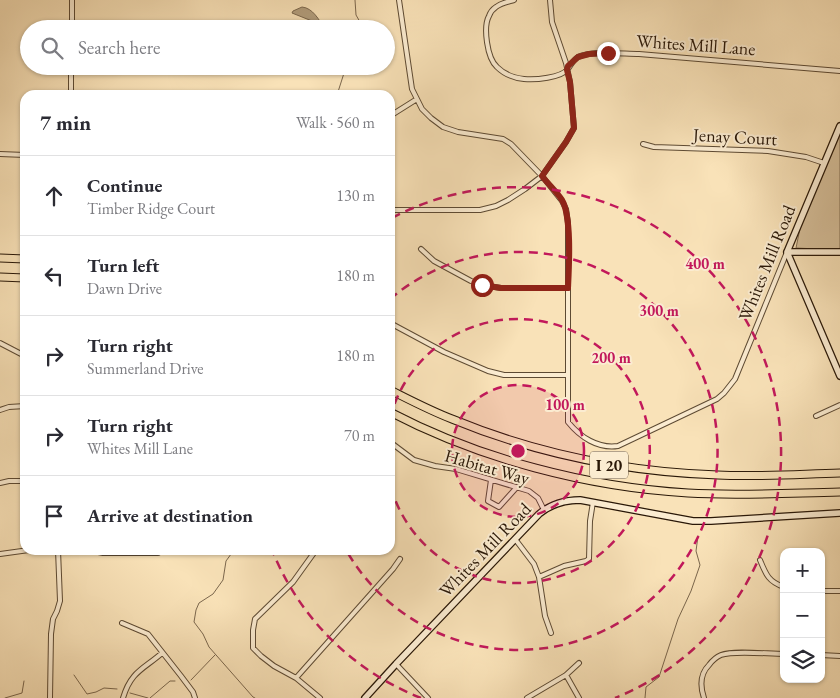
<!DOCTYPE html>
<html lang="en">
<head>
<meta charset="utf-8">
<style>
  :root { --surface:#fff; --page:#f7f7f7; --text:#2b2b33; --muted:#7c7c81; --line:#e1e1e2 }
  body { margin:0; font-family:"EB Garamond",serif; background:var(--page); color:var(--text) }
  .controls { position:absolute; right:15px; bottom:15px; display:grid; overflow:hidden; border-radius:10px; box-shadow:0 1px 4px #0004 }
  .controls button { width:45px; height:45px; display:grid; place-items:center; padding:0; border:0; border-bottom:1px solid var(--line); background:var(--surface); color:var(--text); font:25px sans-serif }
  .stop { position:absolute; width:15px; height:15px; margin:-11px; border:4px solid #8f2418; border-radius:50%; background:#fff }
  .stop.end { background:#8f2418; border-color:#fff; box-shadow:0 1px 5px #0008 }
  .list { margin:0; padding:0; list-style:none }
  h2 { display:flex; justify-content:space-between; align-items:center; height:65px; margin:0; padding:0 20px; font-size:21px }
  h2 small { font-size:16px; font-weight:400; color:var(--muted) }
  .list li { display:grid; grid-template-columns:32px 1fr auto; gap:15px; align-items:center; box-sizing:border-box; height:80px; padding:0 20px; border-top:1px solid var(--line) }
  .list b { display:block; font-size:19px; white-space:nowrap }
  .list p { margin:0; font-size:16px; white-space:nowrap; color:var(--muted) }
  .list em { font-size:16px; font-style:normal; color:var(--muted) }
  .icon { flex:none; width:28px; height:28px; fill:none; stroke:currentColor; stroke-width:2; stroke-linecap:round; stroke-linejoin:round }
  .map { position:relative; flex:none; width:840px; height:698px; overflow:hidden }
  .search { position:absolute; background:var(--surface); box-shadow:0 1px 4px #0004; left:20px; top:20px; width:375px; height:55px; display:flex; align-items:center; gap:12px; box-sizing:border-box; padding:0 18px; border-radius:28px; color:var(--muted); font-size:19px }
  .panel { position:absolute; background:var(--surface); box-shadow:0 1px 4px #0004; left:20px; top:90px; width:375px; height:465px; border-radius:15px }
  .map>svg:first-child { display:block }
  .green { fill:#d6bf9a; stroke:#806b50 }
  .water { fill:#b29d7c; stroke:#7b674d }
  .lines { fill:none; stroke-linecap:round; stroke-linejoin:round }
  .stream { stroke:#7b674d; stroke-width:1 }
  .street-casing { stroke:#5d4a33; stroke-width:6 }
  .secondary-casing { stroke:#291707; stroke-width:8 }
  .highway-casing { stroke:#291707; stroke-width:9 }
  .street { stroke:#fbecd1; stroke-width:4 }
  .secondary { stroke:#fbecd1; stroke-width:5.5 }
  .highway { stroke:#f9e2b8; stroke-width:7 }
  .route { stroke:#8f2418; stroke-width:6 }
  .ring { fill:none; stroke:#c2185b; stroke-width:2.5; stroke-dasharray:9 6 }
  .labels { text-anchor:middle; stroke-width:4; stroke-linejoin:round; paint-order:stroke }
  .shield { fill:#fbecd1; stroke:#685744; stroke-width:1 }
  .shield-label { font-size:16px; font-weight:bold; fill:#291707 }
  .street-label { font-size:18px; fill:#291707; stroke:#fbecd1 }
  .centre { fill:#c2185b; stroke:#fbecd1; stroke-width:2.5 }
  .ring-label { font-size:15px; text-anchor:middle; font-weight:bold; fill:#c2185b; stroke:#fbecd1; stroke-width:4; stroke-linejoin:round; paint-order:stroke }
</style>
</head>
<body>
<div class="map">
<svg width="840" height="698" viewBox="0 0 840 698">
  <rect width="100%" height="100%" fill="#f9e2b8"/>
  <filter id="stains"><feTurbulence type="fractalNoise" baseFrequency=".004" numOctaves="4"/><feColorMatrix values="0 0 0 0 .2 0 0 0 0 .09 0 0 0 0 .02 0 0 0 .5 -.17"/></filter>
  <radialGradient id="worn" r=".72"><stop offset=".6" stop-color="#630" stop-opacity="0"/><stop offset="1" stop-color="#630" stop-opacity=".3"/></radialGradient>
  <!-- green -->
  <path class="green" d="M 840,122 L 840,250 L 796,248 L 805,204 Z"/>
  <!-- water -->
  <path class="water" d="M 302,7 C 313,8 319,20 325,29 L 319,29 L 312,21 L 292,13 L 293,11 Z"/>
  <g class="lines">
    <!-- stream -->
    <path class="stream" d="M 355,0 L 356,15 L 364,29
      M 337,95 L 345,70 L 347,66
      M 234,550 L 226,561 L 223,580 L 213,594 L 199,603 L 196,610 L 194,622 L 203,634 L 209,647 L 253,697 L 255,698
      M 74,675 L 87,694 L 96,692 L 104,688 L 117,689
      M 191,680 L 215,655
      M 130,693 L 148,698
      M 5,698 L 22,693 L 24,681
      M 150,698 L 170,681 L 175,681
      M 645,698 L 646,687 L 659,677 L 678,619 L 691,591 L 700,565 L 696,551 L 698,536"/>
    <defs>
      <path id="street" d="M 399,0 L 412,89 L 422,109 L 431,118 L 443,127 L 458,132 L 503,139 L 511,144 L 542,176 L 562,201 L 566,209 L 568,223 L 568,422 C 580,437 598,449 618,446 L 717,399 L 724,393 L 735,379 L 787,252
        M 514,0 C 507,2 501,3 496,7 C 493,9 490,13 489,16 C 483,27 487,58 497,67 C 504,74 514,78 524,79 C 535,80 561,78 568,69 C 571,65 573,60 578,57 C 591,50 623,54 639,54 L 840,71
        M 72,29 L 72,0
        M 71,95 L 71,66
        M 390,116 L 417,99
        M 643,144 L 654,147 L 768,151 L 806,157 L 824,163
        M 0,154 L 25,155
        M 390,210 L 480,210 L 496,206 L 508,200 L 525,189 L 542,176 L 566,142 L 574,128 L 570,82 L 566,63 L 552,22 L 550,0
        M 421,249 L 434,261 L 471,281 L 482,285 L 501,288 L 568,288
        M 390,323 L 444,352 L 488,371 L 504,375 L 567,375
        M 0,343 L 25,356
        M 0,410 L 9,407 L 25,406
        M 816,416 L 840,405
        M 390,442 L 414,460 L 435,466 L 456,469 L 529,491 L 538,498 L 544,510
        M 491,480 L 488,501 L 499,507 L 517,487
        M 0,483 L 9,481 L 25,481
        M 515,539 L 534,564 L 539,577 L 545,616 L 551,633
        M 89,550 L 103,553 L 158,553
        M 316,550 L 293,582 L 255,619 L 253,630 L 253,648 L 261,656 L 274,666 L 296,678 L 320,698
        M 0,554 L 29,550
        M 760,560 C 766,575 769,582 784,587
        M 539,577 L 564,566 L 586,561 L 589,559 L 590,521 L 593,502
        M 821,591 L 840,591
        M 122,623 L 148,634 L 181,676 L 193,692 L 195,698
        M 821,655 L 840,656
        M 396,664 L 428,698
        M 566,675 L 579,663
        M 296,678 L 393,569 L 400,559
        M 50,698 L 51,634 L 53,619 L 57,611 L 60,601 L 58,550
        M 123,698 C 131,671 144,669 162,653
        M 527,698 L 566,675 L 579,698
        M 704,698 C 700,686 700,674 709,665 C 712,661 716,657 721,655 C 734,650 768,654 784,654"/>
      <path id="secondary" d="M 787,252 L 840,126
        M 787,252 L 840,376
        M 787,252 L 840,252
        M 365,698 L 396,664 L 539,514 C 551,504 564,500 580,500 L 693,521 L 711,521 L 840,513"/>
      <path id="highway" d="M 0,258 L 25,259
        M 0,277 L 25,278
        M 390,390 C 410,400 431,411 452,419 C 537,454 627,472 718,475 C 759,477 800,474 840,473
        M 390,412 C 480,459 587,487 688,493 C 739,496 790,493 840,492"/>
    </defs>
    <!-- street casing -->
    <use href="#street" class="street-casing"/>
    <!-- secondary casing -->
    <use href="#secondary" class="secondary-casing"/>
    <!-- highway casing -->
    <use href="#highway" class="highway-casing"/>
    <!-- street -->
    <use href="#street" class="street"/>
    <!-- secondary -->
    <use href="#secondary" class="secondary"/>
    <!-- highway -->
    <use href="#highway" class="highway"/>
  </g>
  <g class="lines">
    <!-- route -->
    <path class="route" d="M 482,285 L 501,288 L 568,288 C 569,267 572,217 562,200 C 556,191 548,184 542,176 L 566,142 L 574,128 L 570,82 L 567,70 L 568,66 L 578,57 L 589,54 L 608,53"/>
  </g>
  <!-- distance rings -->
  <circle cx="518" cy="451" r="66" fill="#c2185b" fill-opacity=".12"/>
  <g class="ring">
    <circle cx="518" cy="451" r="66"/>
    <path d="M390 418A132 132 0 1 1 390 484"/>
    <path d="M390 299A199 199 0 1 1 346 550"/>
    <path d="M421 698A265 265 0 0 1 272 550M392 218A265 265 0 1 1 615 698"/>
  </g>
  <g class="labels">
    <!-- shield labels -->
    <rect class="shield" x="590" y="451.5" width="38" height="27" rx="4"/>
    <g class="shield-label">
      <text x="609" y="471">I 20</text>
    </g>
    <!-- street labels -->
    <g class="street-label">
      <text transform="translate(696 45) rotate(4)" y="6">Whites Mill Lane</text>
      <text transform="translate(735 137) rotate(3)" y="6">Jenay Court</text>
      <text transform="translate(767 263) rotate(-68)" y="6">Whites Mill Road</text>
      <text transform="translate(487 467) rotate(16)" y="6">Habitat Way</text>
      <text transform="translate(485 550) rotate(-46)" y="6">Whites Mill Road</text>
    </g>
  </g>
  <circle cx="518" cy="451" r="8" class="centre"/>
  <g class="ring-label">
    <text x="705" y="269">400 m</text>
    <text x="659" y="316">300 m</text>
    <text x="611" y="363">200 m</text>
    <text x="565" y="410">100 m</text>
  </g>
  <rect width="100%" height="100%" filter="url(#stains)"/>
  <rect width="100%" height="100%" fill="url(#worn)"/>
</svg>
<div class="controls">
<button>+</button>
<button>−</button>
<button><svg class="icon" aria-label="layers" viewBox="0 0 24 24"><path d="M12 4l9 5-9 5-9-5zM3 14l9 5 9-5"/></svg></button>
</div>
<div class="stop" style="left:482px;top:285px"></div>
<div class="stop end" style="left:608px;top:53px"></div>
<div class="search"><svg class="icon" aria-label="search" viewBox="0 0 24 24"><circle cx="10" cy="10" r="6"/><path d="M15 15l6 6"/></svg>Search here</div>
<section class="panel">
<h2>7 min<small>Walk · 560 m</small></h2>
<ul class="list">
<li><svg class="icon" aria-label="ahead" viewBox="0 0 24 24"><path d="M12 20V5M6 11l6-6 6 6"/></svg><div><b>Continue</b><p>Timber Ridge Court</p></div><em>130 m</em></li>
<li><svg class="icon" aria-label="left" viewBox="0 0 24 24"><path d="M17 20v-9H6M10 6l-5 5 5 5"/></svg><div><b>Turn left</b><p>Dawn Drive</p></div><em>180 m</em></li>
<li><svg class="icon" aria-label="right" viewBox="0 0 24 24"><path d="M7 20v-9h11M14 6l5 5-5 5"/></svg><div><b>Turn right</b><p>Summerland Drive</p></div><em>180 m</em></li>
<li><svg class="icon" aria-label="right" viewBox="0 0 24 24"><path d="M7 20v-9h11M14 6l5 5-5 5"/></svg><div><b>Turn right</b><p>Whites Mill Lane</p></div><em>70 m</em></li>
<li><svg class="icon" aria-label="arrive" viewBox="0 0 24 24"><path d="M6 21V4h12l-3 4 3 4H6"/></svg><div><b>Arrive at destination</b></div></li>
</ul>
</section>
</div>
</body>
</html>
